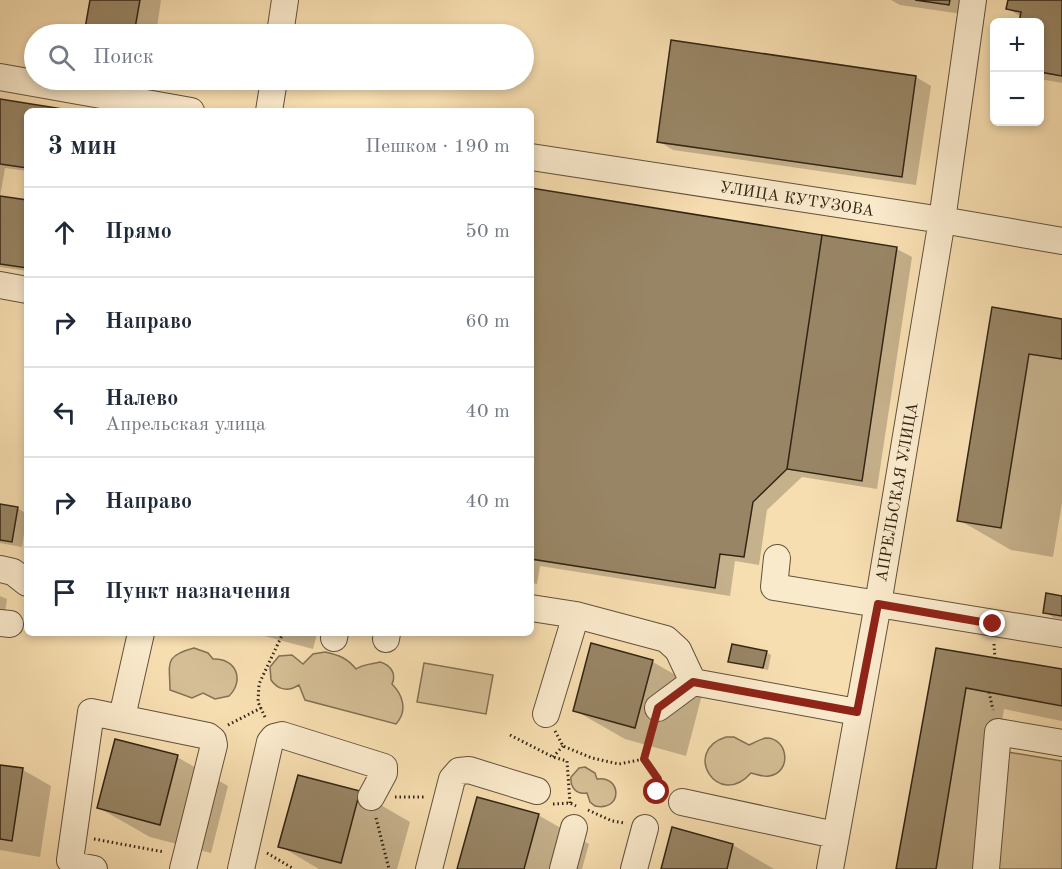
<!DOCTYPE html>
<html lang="ru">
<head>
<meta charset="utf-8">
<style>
  :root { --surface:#fff; --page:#f6f6f7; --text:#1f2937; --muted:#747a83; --line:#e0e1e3 }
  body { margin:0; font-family:"Old Standard TT",serif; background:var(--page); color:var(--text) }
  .controls { position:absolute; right:18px; top:18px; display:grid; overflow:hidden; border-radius:9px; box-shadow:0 3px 9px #0003 }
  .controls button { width:54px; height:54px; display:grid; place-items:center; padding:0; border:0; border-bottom:2px solid var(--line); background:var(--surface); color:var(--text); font:30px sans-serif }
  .stop { position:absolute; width:18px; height:18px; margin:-14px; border:4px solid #8f2418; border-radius:50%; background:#fff }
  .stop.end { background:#8f2418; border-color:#fff; box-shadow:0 2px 6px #0008 }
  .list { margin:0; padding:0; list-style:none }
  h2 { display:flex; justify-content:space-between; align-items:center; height:78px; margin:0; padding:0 24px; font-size:26px }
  h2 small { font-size:20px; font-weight:400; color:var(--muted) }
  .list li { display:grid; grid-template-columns:39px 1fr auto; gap:18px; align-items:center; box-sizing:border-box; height:90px; padding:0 24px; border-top:2px solid var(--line) }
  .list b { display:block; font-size:22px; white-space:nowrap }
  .list p { margin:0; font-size:20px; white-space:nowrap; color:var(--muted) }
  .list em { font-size:20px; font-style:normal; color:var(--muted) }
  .icon { flex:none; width:33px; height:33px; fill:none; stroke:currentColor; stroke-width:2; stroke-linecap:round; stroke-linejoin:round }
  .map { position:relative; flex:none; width:1062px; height:869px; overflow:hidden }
  .search { position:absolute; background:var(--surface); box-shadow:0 3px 9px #0003; left:24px; top:24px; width:510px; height:66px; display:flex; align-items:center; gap:15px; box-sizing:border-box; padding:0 21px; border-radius:33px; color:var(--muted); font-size:22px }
  .panel { position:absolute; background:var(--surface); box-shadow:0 3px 9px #0003; left:24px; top:108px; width:510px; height:528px; border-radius:9px }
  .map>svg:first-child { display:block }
  .green { fill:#d5be95; stroke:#837154; stroke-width:1.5 }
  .shadow { fill:#0003 }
  .building { fill:#988565; stroke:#312414; stroke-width:1.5 }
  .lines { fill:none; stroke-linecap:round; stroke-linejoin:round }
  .minor-casing { stroke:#62523b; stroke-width:28 }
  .path { stroke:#312414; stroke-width:3; stroke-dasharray:1.5 3; stroke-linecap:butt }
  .minor { stroke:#faeacc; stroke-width:26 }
  .route { stroke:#8f2418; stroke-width:8 }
  .labels { text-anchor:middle; stroke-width:6; stroke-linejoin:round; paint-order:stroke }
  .street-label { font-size:16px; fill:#312414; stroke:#faeacc }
</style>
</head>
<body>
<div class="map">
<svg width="1062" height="869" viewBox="0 0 1062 869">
  <rect width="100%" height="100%" fill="#f7deb0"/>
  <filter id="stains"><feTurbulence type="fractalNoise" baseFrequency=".00333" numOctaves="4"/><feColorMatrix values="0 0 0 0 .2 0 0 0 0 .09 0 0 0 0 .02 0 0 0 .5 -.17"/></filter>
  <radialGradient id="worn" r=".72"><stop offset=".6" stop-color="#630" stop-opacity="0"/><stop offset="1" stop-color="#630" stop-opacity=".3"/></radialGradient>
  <!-- green -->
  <path class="green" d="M 194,648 L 208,653 L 213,659 C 236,658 245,680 229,696 L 215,699 L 203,693 L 192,698 L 170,690 C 170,664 163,656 194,648 Z
    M 325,652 C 339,655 347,658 356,669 C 363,664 372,664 380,662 C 390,665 397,673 392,684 C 403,695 408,711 396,724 L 305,700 L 299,685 C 288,692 278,690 271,680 L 270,667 L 279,656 L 292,655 L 303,664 L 313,654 Z
    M 424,663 L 493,675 L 486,714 L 417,702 Z
    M 726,737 L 734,737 L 749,745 C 755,743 759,739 766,738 C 789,738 792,773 769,776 C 763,777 756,774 751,773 C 718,810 681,751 726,737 Z
    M 1008,752 L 1062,761 L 1062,869 L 999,869 L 998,831 Z
    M 585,767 L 595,773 L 597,779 C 622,775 623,812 595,806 L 590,802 L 587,793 C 576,795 570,787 571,777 L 579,768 Z"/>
  <!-- shadow -->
  <path class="shadow" d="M 91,0 L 161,0 L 156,34 L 86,34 Z
    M 891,0 L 971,0 L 969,15 L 900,5 Z
    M 1010,0 L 1062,0 L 1062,83 L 1040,79 L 1040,22 L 1021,22 L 1022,17 L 1008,9 Z
    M 916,77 L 931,86 L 916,185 L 673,150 L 658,141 Z
    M 88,80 L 149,80 L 147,94 L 99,86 Z
    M 0,101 L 66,111 L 27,111 L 27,171 L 5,168 L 0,197 L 27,202 L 27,271 L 0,267 Z
    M 531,190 L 897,249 L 912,257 L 877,489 L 802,477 L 767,510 L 759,565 L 735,561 L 730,596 L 540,566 L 537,584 L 531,583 Z
    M 993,309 L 1062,320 L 1062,503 L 1053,557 L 1011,550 L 959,520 Z
    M 0,505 L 17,508 L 27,514 L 22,547 L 0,543 Z
    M 0,596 L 7,599 L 5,613 L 0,613 Z
    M 1062,598 L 1062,619 L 1054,618 L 1045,612 Z
    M 253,633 L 317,633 L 313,649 Z
    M 592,645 L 653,662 L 703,691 L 686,756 L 625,739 L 574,710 Z
    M 937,649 L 1062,670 L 1062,721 L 1004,709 L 978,869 L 898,869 Z
    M 766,652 L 771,655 L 768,670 L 730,661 Z
    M 177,757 L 228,786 L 211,853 L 150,837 L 99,808 Z
    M 0,766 L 23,770 L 51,786 L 40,857 L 0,850 Z
    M 360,793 L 410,822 L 397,869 L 319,869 L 280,846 Z
    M 538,815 L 589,844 L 582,869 L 459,869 Z
    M 674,829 L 733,845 L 774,869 L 663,869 Z"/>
  <!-- building -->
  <path class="building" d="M 90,0 L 140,0 L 134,34 L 84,34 Z
    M 915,0 L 950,0 L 949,5 Z
    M 1008,0 L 1062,0 L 1062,76 L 1040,72 L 1040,22 L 1019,22 L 1021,12 L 1006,9 Z
    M 671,40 L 916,76 L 902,177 L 657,142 Z
    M 0,99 L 75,111 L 27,111 L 27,168 L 0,164 Z
    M 531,188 L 822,235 L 787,469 L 753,502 L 744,557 L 720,554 L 715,588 L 531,559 Z
    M 0,196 L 27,200 L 27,268 L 0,264 Z
    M 822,235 L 897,247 L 862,481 L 787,469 Z
    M 992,307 L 1062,319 L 1062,359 L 1029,354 L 1001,528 L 957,521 Z
    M 0,504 L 18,507 L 12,542 L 0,540 Z
    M 1046,593 L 1062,596 L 1062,616 L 1043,613 Z
    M 591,643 L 653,660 L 635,728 L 573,711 Z
    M 732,644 L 767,651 L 763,668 L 728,662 Z
    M 936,648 L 1062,669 L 1062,706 L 966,688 L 936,869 L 896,869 Z
    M 115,739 L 178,755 L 160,825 L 97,808 Z
    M 0,765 L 23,768 L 12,841 L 0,839 Z
    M 298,775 L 360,791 L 341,863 L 278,847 Z
    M 477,797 L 539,814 L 524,869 L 457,869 Z
    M 672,827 L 733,844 L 727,869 L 661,869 Z"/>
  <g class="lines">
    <defs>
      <path id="minor" d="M 280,34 L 285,0
        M 0,77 L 191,111
        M 269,111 L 274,80
        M 531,157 L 942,220 L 1062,241
        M 0,285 L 27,290
        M 777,558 L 774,587 L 1062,634
        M 0,569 L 13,572 L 27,583
        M 531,608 L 576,615 L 666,639 L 678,650 L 693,682 L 857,712
        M 0,623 L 10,624
        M 334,638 L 335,633
        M 386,639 L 387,633
        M 658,708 L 693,682
        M 546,714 L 576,615
        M 122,717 L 141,633
        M 682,802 L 835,835
        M 94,869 L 78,866 L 70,860 L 91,712 L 208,736 L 213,740 L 214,745 L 183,869
        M 241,869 L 270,742 L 274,737 L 282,735 L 384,767 L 384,773 L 371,797
        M 429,869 L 452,779 L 459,771 L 469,770 L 537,791
        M 563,869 L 574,828
        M 634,869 L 645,828
        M 830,869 L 878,604 L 942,220 L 973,0
        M 986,869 L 998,732 L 1062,743"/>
    </defs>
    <!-- minor casing -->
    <use href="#minor" class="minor-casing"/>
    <!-- path -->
    <path class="path" d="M 994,644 L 995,658
      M 989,692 L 993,710
      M 265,717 L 258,702 L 259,684 L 283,633
      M 228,725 L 261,708
      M 652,727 L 644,759 L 658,779 L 657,792 L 662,796
      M 555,731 L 563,746 L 592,758 L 619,764 L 644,759
      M 510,735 L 553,757 L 567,761 L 570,803
      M 553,757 L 563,746
      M 395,797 L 424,797
      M 553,804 L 570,803 L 576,806
      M 588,810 L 612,821 L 624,823
      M 376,818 L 389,869
      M 94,839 L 164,852
      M 267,853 L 294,869"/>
    <!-- minor -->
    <use href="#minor" class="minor"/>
  </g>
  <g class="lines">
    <!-- route -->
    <path class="route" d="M 657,792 L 658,779 L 644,759 L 658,708 L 693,682 L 857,712 L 878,604 L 993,624"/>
  </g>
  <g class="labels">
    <!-- street labels -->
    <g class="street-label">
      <text transform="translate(797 198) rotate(9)" y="6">УЛИЦА КУТУЗОВА</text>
      <text transform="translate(896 492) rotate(-80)" y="6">АПРЕЛЬСКАЯ УЛИЦА</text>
    </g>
  </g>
  <rect width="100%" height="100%" filter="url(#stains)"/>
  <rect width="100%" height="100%" fill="url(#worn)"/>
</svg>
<div class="controls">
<button>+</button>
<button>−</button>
</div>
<div class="stop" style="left:657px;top:792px"></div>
<div class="stop end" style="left:993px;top:624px"></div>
<div class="search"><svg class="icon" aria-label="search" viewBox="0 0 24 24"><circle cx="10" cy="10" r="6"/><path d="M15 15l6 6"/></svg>Поиск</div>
<section class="panel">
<h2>3 мин<small>Пешком · 190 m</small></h2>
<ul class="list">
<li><svg class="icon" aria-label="ahead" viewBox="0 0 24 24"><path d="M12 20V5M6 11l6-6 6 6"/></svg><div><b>Прямо</b></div><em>50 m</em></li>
<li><svg class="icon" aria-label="right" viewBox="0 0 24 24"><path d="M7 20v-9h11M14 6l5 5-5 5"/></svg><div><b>Направо</b></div><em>60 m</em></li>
<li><svg class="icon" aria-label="left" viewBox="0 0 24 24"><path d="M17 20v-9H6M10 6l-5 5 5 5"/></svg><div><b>Налево</b><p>Апрельская улица</p></div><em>40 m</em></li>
<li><svg class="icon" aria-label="right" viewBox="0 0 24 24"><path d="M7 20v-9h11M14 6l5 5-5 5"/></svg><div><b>Направо</b></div><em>40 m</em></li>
<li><svg class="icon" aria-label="arrive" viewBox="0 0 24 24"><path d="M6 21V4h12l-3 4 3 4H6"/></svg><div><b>Пункт назначения</b></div></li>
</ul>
</section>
</div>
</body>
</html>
